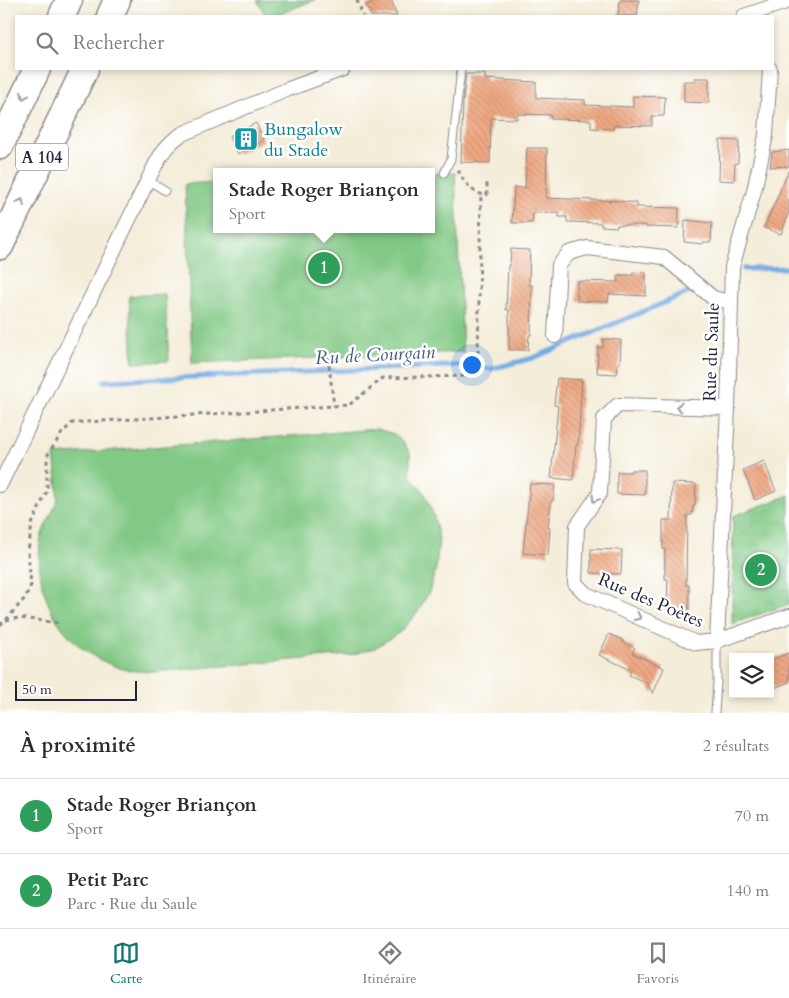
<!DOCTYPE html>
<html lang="fr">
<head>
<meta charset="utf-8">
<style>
  :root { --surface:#fff; --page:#f2f2f3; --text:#2b2b33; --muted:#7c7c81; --line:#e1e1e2; --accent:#0f766e }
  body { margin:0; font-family:Cardo,serif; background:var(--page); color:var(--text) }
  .controls { position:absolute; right:15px; bottom:15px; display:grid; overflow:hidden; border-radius:0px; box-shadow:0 2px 8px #0003 }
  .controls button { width:45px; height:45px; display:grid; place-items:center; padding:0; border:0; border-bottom:1px solid var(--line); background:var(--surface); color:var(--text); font:25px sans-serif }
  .scale { position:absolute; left:15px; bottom:12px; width:122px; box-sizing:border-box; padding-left:5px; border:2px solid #22223b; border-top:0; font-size:14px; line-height:18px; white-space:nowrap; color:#22223b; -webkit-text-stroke:4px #fff; paint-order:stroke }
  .you { position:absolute; left:471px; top:364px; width:18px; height:18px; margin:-12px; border:4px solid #fff; border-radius:50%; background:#1a73e8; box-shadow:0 0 0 8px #1a73e833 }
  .badge { display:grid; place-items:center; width:32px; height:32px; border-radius:50%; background:var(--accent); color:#fff; font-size:16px; font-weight:700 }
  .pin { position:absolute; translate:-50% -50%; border:2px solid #fff; box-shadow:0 1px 5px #0006 }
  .popup { position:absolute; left:213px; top:168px; width:222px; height:65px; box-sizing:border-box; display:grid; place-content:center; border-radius:0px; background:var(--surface); filter:drop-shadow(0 1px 4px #0005); font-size:16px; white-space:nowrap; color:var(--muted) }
  .popup b { font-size:19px; color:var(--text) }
  .popup::after { content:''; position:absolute; left:50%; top:100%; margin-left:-10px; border:10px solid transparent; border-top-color:var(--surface) }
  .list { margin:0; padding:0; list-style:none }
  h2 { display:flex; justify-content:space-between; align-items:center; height:65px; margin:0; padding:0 20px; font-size:21px }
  h2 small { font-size:16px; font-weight:400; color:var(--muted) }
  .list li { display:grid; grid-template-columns:32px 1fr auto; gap:15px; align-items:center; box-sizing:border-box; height:75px; padding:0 20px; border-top:1px solid var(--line) }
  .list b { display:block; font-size:19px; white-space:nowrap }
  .list p { margin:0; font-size:16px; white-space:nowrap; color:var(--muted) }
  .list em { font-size:16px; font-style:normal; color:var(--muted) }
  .icon { flex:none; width:28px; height:28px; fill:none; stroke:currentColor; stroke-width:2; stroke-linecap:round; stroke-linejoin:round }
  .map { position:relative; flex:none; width:789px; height:713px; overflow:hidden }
  .search { position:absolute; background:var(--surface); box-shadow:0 2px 8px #0003; left:15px; right:15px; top:15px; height:55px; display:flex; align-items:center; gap:12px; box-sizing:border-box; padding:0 18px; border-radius:0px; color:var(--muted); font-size:19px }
  .sheet { height:215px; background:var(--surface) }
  nav { display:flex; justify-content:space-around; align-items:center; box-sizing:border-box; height:70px; border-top:1px solid var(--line); background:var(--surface); font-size:14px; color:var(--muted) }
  nav a { display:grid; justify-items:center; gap:2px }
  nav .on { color:var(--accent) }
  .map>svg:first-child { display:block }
  .grass { fill:#82c985; stroke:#527660 }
  .park { fill:url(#park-crowns); stroke:#527660 }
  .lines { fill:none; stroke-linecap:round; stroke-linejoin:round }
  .stream { stroke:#75abe3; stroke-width:5 }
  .building { fill:url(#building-back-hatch) }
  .service-casing { stroke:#8b888a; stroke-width:9 }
  .minor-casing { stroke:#8b888a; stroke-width:16 }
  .motorway-casing { stroke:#8b888a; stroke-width:29 }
  .path { stroke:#8b888a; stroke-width:3; stroke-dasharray:4 4; stroke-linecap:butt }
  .service { stroke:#fff; stroke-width:7 }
  .minor { stroke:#fff; stroke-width:14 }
  .motorway { stroke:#fff; stroke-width:26 }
  .oneway { stroke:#9c9ca7 }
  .labels { text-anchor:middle; stroke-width:5; stroke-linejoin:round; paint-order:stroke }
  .shield { fill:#fff; stroke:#646476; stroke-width:1 }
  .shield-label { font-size:16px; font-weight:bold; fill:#22223b }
  .culture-label { font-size:18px; fill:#0d838f; stroke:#fff; text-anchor:start }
  .street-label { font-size:18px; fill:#22223b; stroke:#fff }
  .water-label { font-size:19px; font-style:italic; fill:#43597e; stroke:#fff }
</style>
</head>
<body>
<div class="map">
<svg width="789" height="713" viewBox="0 0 789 713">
  <defs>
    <pattern id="park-crowns" width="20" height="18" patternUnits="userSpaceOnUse" patternTransform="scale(1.25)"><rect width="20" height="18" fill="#82c985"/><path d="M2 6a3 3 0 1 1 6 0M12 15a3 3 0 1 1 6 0" fill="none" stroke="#70ac74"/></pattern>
    <pattern id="building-back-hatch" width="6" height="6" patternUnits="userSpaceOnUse" patternTransform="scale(1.25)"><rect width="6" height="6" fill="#eea882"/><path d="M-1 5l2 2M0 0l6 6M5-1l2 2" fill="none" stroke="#cc9071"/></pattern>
  </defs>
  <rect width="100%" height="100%" fill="#fff"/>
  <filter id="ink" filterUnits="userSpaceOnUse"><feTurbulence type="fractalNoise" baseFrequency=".02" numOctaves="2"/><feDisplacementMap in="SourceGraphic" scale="10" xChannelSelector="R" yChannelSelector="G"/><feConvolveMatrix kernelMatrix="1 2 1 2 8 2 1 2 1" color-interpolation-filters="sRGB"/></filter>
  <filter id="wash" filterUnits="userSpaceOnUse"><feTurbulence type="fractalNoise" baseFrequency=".0096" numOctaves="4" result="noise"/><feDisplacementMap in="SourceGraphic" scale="20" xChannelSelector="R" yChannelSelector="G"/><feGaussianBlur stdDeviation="1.12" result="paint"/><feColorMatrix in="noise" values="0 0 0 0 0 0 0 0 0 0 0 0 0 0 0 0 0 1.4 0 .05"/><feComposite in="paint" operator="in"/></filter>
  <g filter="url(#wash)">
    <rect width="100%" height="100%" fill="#f4edd9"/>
    <!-- grass -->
    <path class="grass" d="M 455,173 L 463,352 L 192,363 L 185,184 L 216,182 L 216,229 L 432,229 L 432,174 Z
      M 165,294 L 169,361 L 133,363 L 129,296 Z
      M 377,429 L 394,434 L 404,443 L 410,453 L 410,476 L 424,492 L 434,516 L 439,539 L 436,568 L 429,592 L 417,613 L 400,632 L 375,648 L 350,655 L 154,672 C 144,671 130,672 120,668 C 65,650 34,601 40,543 C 42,528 52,515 57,501 C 59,493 55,464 54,455 Z"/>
    <!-- park -->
    <path class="park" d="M 257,0 L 315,0 L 274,16 L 266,16 Z
      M 789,495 L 789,604 L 732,624 L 733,516 Z"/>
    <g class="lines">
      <!-- stream -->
      <path class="stream" d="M 744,269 L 789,268
        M 104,381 L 468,365 L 491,369 L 533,358 L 692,291"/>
    </g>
    <g id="blocks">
      <!-- building -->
      <path class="building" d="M 381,0 L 391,0 L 397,16 L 371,16 L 366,5 Z
        M 620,0 L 639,0 L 637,16 L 618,16 Z
        M 466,74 L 485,74 L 485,79 L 536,82 L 536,98 L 585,100 L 585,105 L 633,107 L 633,96 L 665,97 L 664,116 L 652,116 L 652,126 L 614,125 L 613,129 L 591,128 L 591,120 L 551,119 L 551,115 L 517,114 L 517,119 L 491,118 L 490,163 L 461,162 L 463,102 Z
        M 695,78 L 709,78 L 709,103 L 684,102 L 684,81 L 695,81 Z
        M 256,123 L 264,140 L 238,154 L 229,137 Z
        M 720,140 L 739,141 L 738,163 L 735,164 L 734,181 L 719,180 Z
        M 527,148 L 547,148 L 546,198 L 619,201 L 637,203 L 637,207 L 679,208 L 678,228 L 646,227 L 646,225 L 617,225 L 617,227 L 601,226 L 601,223 L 567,222 L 567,217 L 559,217 L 559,212 L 533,213 L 532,223 L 512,223 L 514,187 L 525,188 Z
        M 789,150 L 789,166 L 770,167 L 772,152 Z
        M 789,170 L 789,212 L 781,234 L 764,228 Z
        M 685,220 L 712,223 L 711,242 L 703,242 L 703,244 L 684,242 Z
        M 511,249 L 530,250 L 529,285 L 532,285 L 531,335 L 529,335 L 528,350 L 509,350 L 509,310 L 506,310 L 508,265 L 510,265 Z
        M 633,272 L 646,273 L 646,296 L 609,294 L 608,302 L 577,301 L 577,281 L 618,282 L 618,275 L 633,275 Z
        M 603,339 L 621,340 L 620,363 L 618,363 L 617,374 L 597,373 L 598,347 L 603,348 Z
        M 557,378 L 582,380 L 578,445 L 576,445 L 573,480 L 551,478 L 558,406 L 554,405 Z
        M 764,461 L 776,491 L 755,500 L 743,470 Z
        M 631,470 L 645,470 L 645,495 L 617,494 L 617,472 L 631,472 Z
        M 672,483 L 696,484 L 695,506 L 693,506 L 692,515 L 687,515 L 686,585 L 689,585 L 689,610 L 667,610 L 668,579 L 665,579 L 665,549 L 663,549 L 663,520 L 671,520 Z
        M 530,484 L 555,485 L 553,501 L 551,501 L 548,528 L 550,528 L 548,555 L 523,553 Z
        M 591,549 L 622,550 L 621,574 L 591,573 Z
        M 609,634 L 623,640 L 622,642 L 635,648 L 632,653 L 664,668 L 653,694 L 647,683 L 629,675 L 631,670 L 599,655 Z
        M 789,653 L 789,682 L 774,688 L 770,677 L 770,660 Z"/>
    </g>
  </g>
  <g filter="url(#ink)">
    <use href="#blocks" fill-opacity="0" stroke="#8b888a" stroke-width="1"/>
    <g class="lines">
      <defs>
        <path id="service" d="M 444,173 L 451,159 L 461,69
          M 148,180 L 165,191
          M 715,713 L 717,682 L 717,641"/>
        <path id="minor" d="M 744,16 L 789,1
          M 555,336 L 559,265 L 569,253 L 587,248 L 664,257 L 713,298 L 731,302
          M 728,408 L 618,405 L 604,419 L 600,493 L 577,526 L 575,583 L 586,594 L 696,643 L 717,641 L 789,616
          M 0,485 L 148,180 C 158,160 162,147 182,134 L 286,90 L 343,69
          M 717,641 L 728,408 L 732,267 L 754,191 L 766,135 L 770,69"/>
        <path id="motorway" d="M 62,16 L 69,0
          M 110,16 L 117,0
          M 0,146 L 37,69
          M 0,246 L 85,69"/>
      </defs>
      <!-- service casing -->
      <use href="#service" class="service-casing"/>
      <!-- minor casing -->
      <use href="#minor" class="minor-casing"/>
      <!-- motorway casing -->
      <use href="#motorway" class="motorway-casing"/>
      <!-- path -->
      <path class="path" d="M 357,0 L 363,16
        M 458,170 C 464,182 473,195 487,195 L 487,181
        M 328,357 L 334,406
        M 6,620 L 19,618 L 59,623
        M 0,625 L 6,620 L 25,598 L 31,585 L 28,552 L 32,524 L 47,491 L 47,456 L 62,433 L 72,423 L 349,405 L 383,378 L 466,376 L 470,373 L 478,355 L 481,195"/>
      <!-- service -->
      <use href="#service" class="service"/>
      <!-- minor -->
      <use href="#minor" class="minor"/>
      <!-- motorway -->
      <use href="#motorway" class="motorway"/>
    </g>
    <!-- one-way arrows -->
    <defs><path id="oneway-chevron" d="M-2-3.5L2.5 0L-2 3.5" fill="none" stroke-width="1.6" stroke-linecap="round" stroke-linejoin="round" transform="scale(1.25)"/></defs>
    <g class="oneway">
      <use href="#oneway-chevron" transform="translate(24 96) rotate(115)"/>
      <use href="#oneway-chevron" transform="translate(21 202) rotate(-65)"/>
      <use href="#oneway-chevron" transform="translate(679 407) rotate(-179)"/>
      <use href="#oneway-chevron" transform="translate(595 499) rotate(121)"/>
      <use href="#oneway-chevron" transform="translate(638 617) rotate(24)"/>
    </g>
  </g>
  <!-- icons -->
  <defs>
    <symbol id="building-square" viewBox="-11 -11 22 22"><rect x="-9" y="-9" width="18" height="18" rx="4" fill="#0f9aa8" stroke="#fff"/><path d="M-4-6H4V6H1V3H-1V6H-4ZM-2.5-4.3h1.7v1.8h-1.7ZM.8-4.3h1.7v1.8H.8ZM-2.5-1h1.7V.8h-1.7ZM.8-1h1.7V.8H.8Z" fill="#fff"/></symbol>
  </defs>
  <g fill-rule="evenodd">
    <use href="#building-square" x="232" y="125" width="28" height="28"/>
  </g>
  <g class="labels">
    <!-- shield labels -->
    <rect class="shield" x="16" y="143.5" width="52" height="27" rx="4"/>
    <g class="shield-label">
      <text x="42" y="163">A 104</text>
    </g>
    <!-- culture labels -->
    <g class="culture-label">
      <text x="264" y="135">Bungalow<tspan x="264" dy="21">du Stade</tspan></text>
    </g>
    <!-- street labels -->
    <g class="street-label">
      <text transform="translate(711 352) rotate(-88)" y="6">Rue du Saule</text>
      <text transform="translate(651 600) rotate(23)" y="6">Rue des Poètes</text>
    </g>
    <!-- water labels -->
    <g class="water-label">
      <text transform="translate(375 354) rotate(-3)" y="7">Ru de Courgain</text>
    </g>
  </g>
</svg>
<div class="controls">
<button><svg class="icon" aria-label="layers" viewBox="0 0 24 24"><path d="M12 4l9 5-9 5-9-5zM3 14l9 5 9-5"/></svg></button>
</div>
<div class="scale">50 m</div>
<div class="you"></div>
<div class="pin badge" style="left:324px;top:268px;background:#2e9e5b">1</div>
<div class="popup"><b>Stade Roger Briançon</b>Sport</div>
<div class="pin badge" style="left:761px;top:570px;background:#2e9e5b">2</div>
<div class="search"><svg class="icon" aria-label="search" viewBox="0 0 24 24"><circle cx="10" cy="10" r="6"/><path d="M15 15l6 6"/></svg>Rechercher</div>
</div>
<section class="sheet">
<h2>À proximité<small>2 résultats</small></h2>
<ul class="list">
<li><span class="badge" style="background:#2e9e5b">1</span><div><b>Stade Roger Briançon</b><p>Sport</p></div><em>70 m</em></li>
<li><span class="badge" style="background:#2e9e5b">2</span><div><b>Petit Parc</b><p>Parc · Rue du Saule</p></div><em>140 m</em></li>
</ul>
</section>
<nav>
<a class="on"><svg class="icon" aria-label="map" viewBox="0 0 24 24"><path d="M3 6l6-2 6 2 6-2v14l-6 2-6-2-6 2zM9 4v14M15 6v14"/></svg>Carte</a>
<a><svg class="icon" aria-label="directions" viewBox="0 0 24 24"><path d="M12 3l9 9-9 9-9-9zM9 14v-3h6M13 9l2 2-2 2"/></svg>Itinéraire</a>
<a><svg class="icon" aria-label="saved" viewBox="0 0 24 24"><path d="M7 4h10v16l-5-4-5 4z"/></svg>Favoris</a>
</nav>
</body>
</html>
